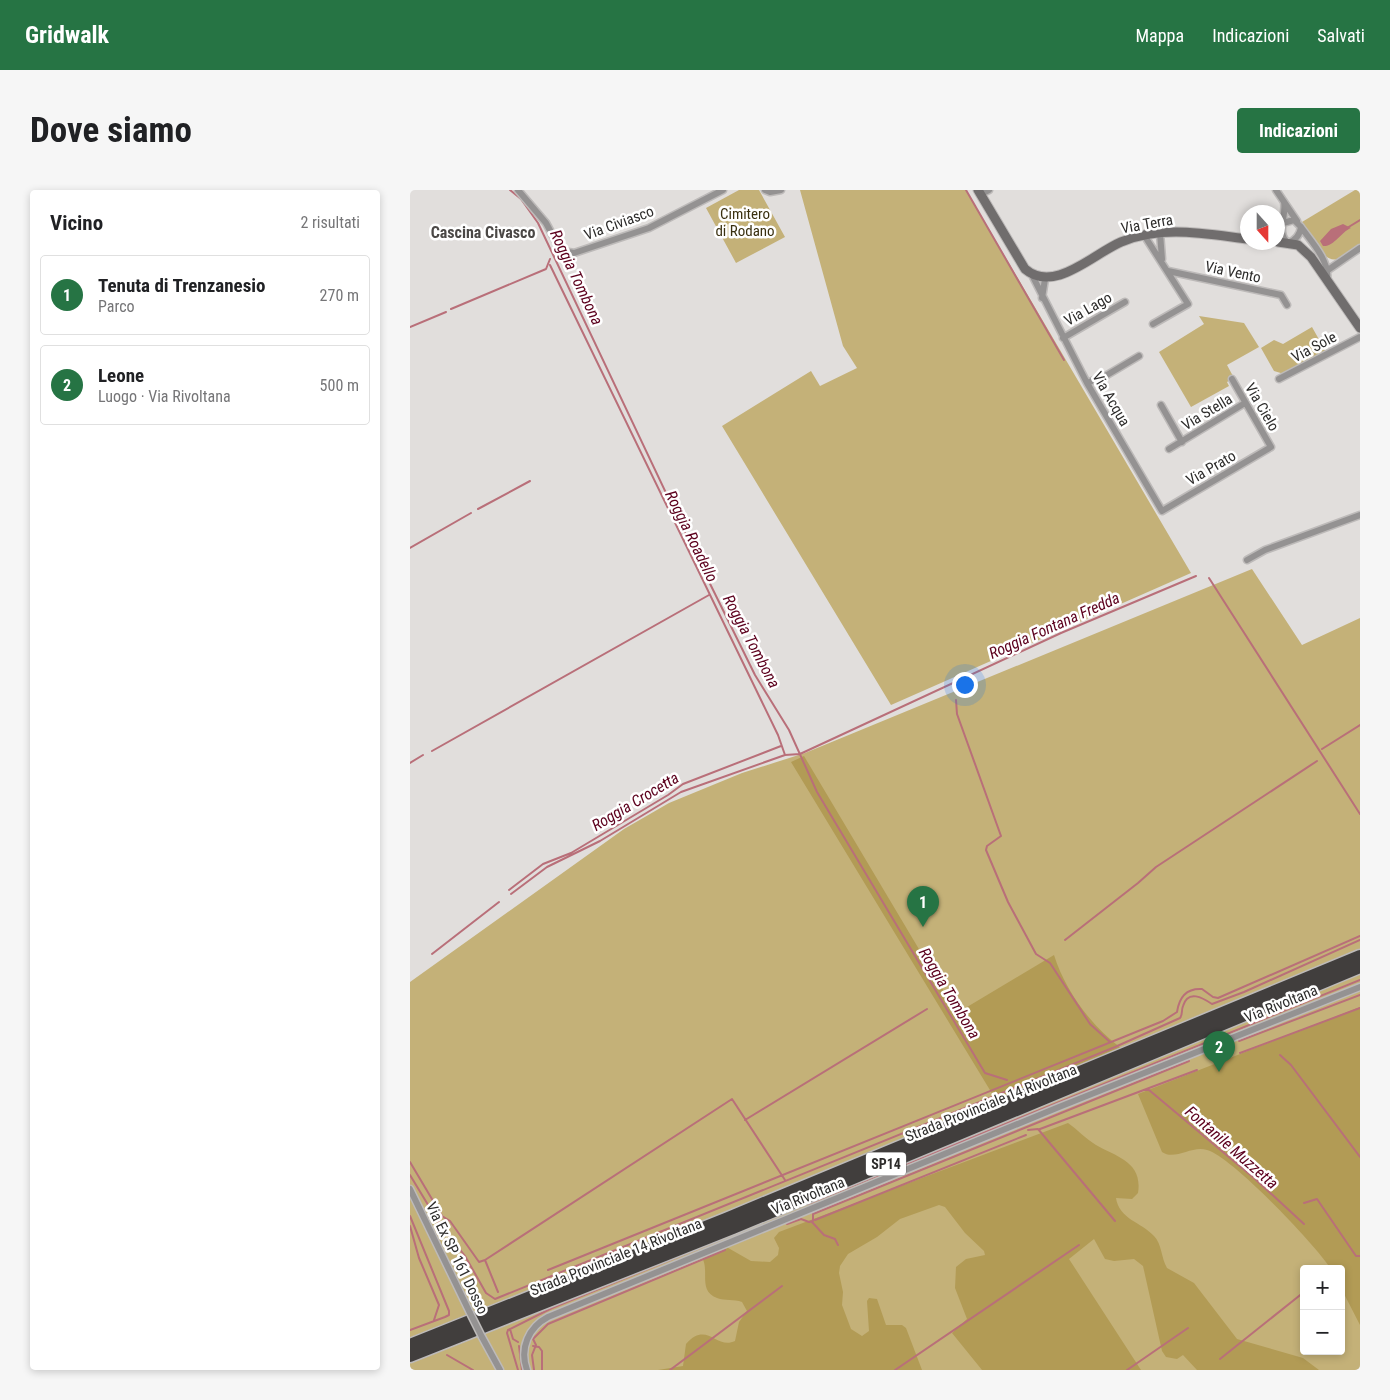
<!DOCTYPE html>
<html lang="it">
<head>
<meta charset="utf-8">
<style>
  :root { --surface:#fff; --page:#f6f6f6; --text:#202124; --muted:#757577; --line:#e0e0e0; --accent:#267444 }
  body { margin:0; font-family:"Roboto Condensed",sans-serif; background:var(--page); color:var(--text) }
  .controls { position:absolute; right:15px; bottom:15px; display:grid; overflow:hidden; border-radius:5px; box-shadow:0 2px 8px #0003 }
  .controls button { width:45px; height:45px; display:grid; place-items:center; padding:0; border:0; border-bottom:1px solid var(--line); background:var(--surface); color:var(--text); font:25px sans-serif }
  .compass { position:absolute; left:830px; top:15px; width:45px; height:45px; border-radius:50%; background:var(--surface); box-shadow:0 2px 8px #0003; rotate:159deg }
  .you { position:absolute; left:554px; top:494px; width:18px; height:18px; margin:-12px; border:4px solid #fff; border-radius:50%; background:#1a73e8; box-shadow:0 0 0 8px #1a73e833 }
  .badge { display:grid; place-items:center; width:32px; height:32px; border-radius:50%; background:var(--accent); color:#fff; font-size:16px; font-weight:700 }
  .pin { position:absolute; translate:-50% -41px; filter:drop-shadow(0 1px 2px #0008) }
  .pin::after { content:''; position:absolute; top:26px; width:18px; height:15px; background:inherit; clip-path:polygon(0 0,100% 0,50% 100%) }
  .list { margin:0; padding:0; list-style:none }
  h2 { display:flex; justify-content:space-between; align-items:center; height:65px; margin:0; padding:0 20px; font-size:21px }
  h2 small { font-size:16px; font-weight:400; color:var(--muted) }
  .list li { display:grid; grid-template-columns:32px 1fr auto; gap:15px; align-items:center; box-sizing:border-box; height:80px; margin:0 10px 10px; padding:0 10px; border:1px solid var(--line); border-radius:5px }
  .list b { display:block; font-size:19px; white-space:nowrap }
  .list p { margin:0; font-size:16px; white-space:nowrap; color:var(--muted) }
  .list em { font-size:16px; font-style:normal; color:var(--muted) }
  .map { position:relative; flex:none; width:950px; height:1180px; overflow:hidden; border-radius:5px }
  header { display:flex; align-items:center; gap:30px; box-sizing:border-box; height:70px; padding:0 25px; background:var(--accent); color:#fff }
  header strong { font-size:24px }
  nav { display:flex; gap:28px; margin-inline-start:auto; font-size:18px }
  .intro { display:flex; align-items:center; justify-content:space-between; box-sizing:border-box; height:120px; padding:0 30px }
  h1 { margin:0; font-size:35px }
  .button { padding:12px 22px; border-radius:5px; background:var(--accent); color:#fff; font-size:18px; font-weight:700 }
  main { display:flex; gap:30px; padding:0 30px }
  aside { flex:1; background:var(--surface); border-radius:5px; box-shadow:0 2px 8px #0003 }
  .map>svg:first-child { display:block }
  .green { fill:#c4b178; fill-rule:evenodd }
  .forest { fill:#b29b55 }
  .water { fill:#b96f79 }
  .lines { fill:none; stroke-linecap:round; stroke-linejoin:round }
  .stream { stroke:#b96f79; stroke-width:2 }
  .street-casing { stroke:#bdbab9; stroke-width:9 }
  .secondary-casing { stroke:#bdbab9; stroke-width:11 }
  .highway-casing { stroke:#bdbab9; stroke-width:15 }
  .street { stroke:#949292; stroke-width:6 }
  .secondary { stroke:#706d6d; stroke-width:9 }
  .highway { stroke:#413e3d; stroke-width:12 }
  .street-bridge-casing { stroke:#bdbab9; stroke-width:9; stroke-linecap:butt }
  .street-bridge { stroke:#949292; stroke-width:6 }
  .labels { text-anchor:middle; stroke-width:5; stroke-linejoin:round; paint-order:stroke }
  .shield { fill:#fff; stroke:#6c6b6b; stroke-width:1 }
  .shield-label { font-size:14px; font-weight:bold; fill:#2d2c2b }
  .park-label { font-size:15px; fill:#3a3010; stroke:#fff }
  .street-label { font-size:15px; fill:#2d2c2b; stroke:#fff }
  .neighbourhood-label { font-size:16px; font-weight:bold; fill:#4b4846; stroke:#fff }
  .water-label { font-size:16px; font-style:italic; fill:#5c001d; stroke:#fff }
</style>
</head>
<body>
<header>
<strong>Gridwalk</strong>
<nav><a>Mappa</a><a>Indicazioni</a><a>Salvati</a></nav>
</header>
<div class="intro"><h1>Dove siamo</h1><a class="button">Indicazioni</a></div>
<main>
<aside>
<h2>Vicino<small>2 risultati</small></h2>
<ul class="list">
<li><span class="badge">1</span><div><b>Tenuta di Trenzanesio</b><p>Parco</p></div><em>270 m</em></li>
<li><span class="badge">2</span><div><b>Leone</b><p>Luogo · Via Rivoltana</p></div><em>500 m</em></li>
</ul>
</aside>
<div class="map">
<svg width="950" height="1180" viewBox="0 0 950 1180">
  <rect width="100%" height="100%" fill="#e1dedc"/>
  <!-- green -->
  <path class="green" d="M 329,0 L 349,0 L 375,47 L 326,73 L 296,18 Z
    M 390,0 L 556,0 L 781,383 L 481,515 L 312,236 L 401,181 L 410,196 L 447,178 L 433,156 Z
    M 945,0 L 950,0 L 950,56 C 944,60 936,67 929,69 C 911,74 900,44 892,32 Z
    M 789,126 L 834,133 L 849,157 L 817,175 L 824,188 L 817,192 L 819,196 L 781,217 L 749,162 L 794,134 Z
    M 902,137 L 916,162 L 874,184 L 864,181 L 851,158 L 864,150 L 873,154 Z
    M 842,379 L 892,455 L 950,428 L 950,1180 L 0,1180 L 0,792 L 214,639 L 259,613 L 332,583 L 395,563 ZM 894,1079 L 931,1079 L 931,1161 L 894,1161 Z"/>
  <!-- forest -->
  <path class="forest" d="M 394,566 L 547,823 L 644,765 C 655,800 681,836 711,858 L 586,910 L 381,572 Z
    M 950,817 L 950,1135 L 931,1098 L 931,1079 L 921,1079 C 906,1055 821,966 797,960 C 782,955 765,971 752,962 L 728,904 Z
    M 658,933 C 668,940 676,949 686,955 C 707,967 733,972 728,1003 L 722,1009 L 706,1008 C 709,1029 731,1032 744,1046 C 752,1054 751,1068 757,1078 L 784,1093 L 827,1149 L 893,1168 L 909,1180 L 787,1180 L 773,1165 L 767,1169 L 756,1167 L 752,1161 L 733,1076 L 724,1069 L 704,1071 L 695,1069 L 684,1049 L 659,1069 L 731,1180 L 572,1180 L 542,1143 L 557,1129 L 545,1098 L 546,1077 L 556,1069 L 575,1065 L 574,1061 L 555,1043 L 535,1017 L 529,1015 L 490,1029 L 467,1047 L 438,1064 L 430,1076 L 429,1083 L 433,1102 L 432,1115 L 441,1139 L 452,1146 L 459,1141 L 457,1111 L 459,1108 L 467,1109 L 476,1135 L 492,1135 L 496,1138 L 512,1180 L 248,1180 L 273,1176 L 276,1154 C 297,1130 306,1160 325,1151 L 329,1132 L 337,1121 L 332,1112 C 324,1109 315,1111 307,1108 C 286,1100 302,1078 290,1065 L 313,1055 L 341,1071 L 360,1072 L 368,1065 L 369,1058 L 364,1048 L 369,1042 Z"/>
  <!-- water -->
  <path class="water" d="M 933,34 L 941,38 C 931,42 924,57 913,56 L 910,51 L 921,39 Z"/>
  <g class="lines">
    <!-- stream -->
    <path class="stream" d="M 100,0 L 111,9 L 128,33 L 275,343 L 345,485 L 379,540 L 407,602 L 575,883 L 597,890
      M 556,0 L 654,170
      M 937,38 L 950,30
      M 41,119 L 136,79 L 140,69
      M 0,137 L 36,122
      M 68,319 L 120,291
      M 0,358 L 61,323
      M 799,388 L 950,624
      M 546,510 L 547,524 L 591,646 L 577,656 L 576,660 L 598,712 L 626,764 L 640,773 L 680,834 L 700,852
      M 912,559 L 950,535
      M 22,561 L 299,405
      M 375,565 L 390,564 L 651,443 L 786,386
      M 0,573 L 13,565
      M 99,700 L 133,674 L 161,663 L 258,605 L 273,594 L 371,556
      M 101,704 L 137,677 L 190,651 L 271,602 L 375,565 L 368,545 L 140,75
      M 655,750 L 728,693 L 746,677 L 907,571
      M 22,764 L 89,712
      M 829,851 L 950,805
      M 830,863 L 950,818
      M 870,865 L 881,875 L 950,967
      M 734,900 L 739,900 L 844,988 L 894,1034
      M 335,930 L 517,819
      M 630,939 L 787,880
      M 618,940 L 628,939 L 705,1031
      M 0,972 L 32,1026 L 40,1031 L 69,1072 L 75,1070 L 322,909 L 375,990
      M 0,985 L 29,1033 L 55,1066 L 76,1103 L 85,1109 L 705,857 L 770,828 C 773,824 771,821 773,816 C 778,799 793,808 802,814 L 834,802 L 950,750
      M 894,1013 L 907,1009 L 946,1066 L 950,1066
      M 398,1014 L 950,790
      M 0,1026 L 39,1121 L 39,1125 L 35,1127 L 0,1140
      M 405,1030 L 616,945
      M 402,1032 L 414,1045 L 425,1049 L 428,1055
      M 377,1034 L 391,1029 L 399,1032 L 403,1031 L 403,1024 L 779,871
      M 0,1036 L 9,1068 L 29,1115 L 24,1130
      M 75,1070 L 88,1102
      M 138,1080 L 753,831 L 767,822 C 769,808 776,798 792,799 L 803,807 L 808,808 L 950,746
      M 100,1139 L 103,1149 L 108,1152
      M 109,1156 L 112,1180
      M 123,1156 L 129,1157 L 132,1161 L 132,1180
      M 37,1165 L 63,1180
      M 810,1169 L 894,1102
      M 108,1180 L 97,1143 L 98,1140 L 142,1118 L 319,1046
      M 124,1180 L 122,1165 L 126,1155 L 123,1149 L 138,1134 L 315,1060
      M 260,1180 L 372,1096
      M 485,1180 L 669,1055
      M 717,1180 L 778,1138"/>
    <defs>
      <path id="street" d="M 108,0 L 136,33 L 149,57 L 153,61 L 164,63 L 239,38 L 313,0
        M 355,0 L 360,2 L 371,0
        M 866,0 L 887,31
        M 571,4 L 579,0
        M 873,33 L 884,30 L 891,37 C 890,45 886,50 878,53 C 865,42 877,27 874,12
        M 891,37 C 900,50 920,71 917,89
        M 750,43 L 752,69
        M 734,45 L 778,114 L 743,134
        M 918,80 L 950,58
        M 758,81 L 871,105 L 877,115
        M 622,85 L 677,193 L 752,321 L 861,257 L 822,189
        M 632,108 L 635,89
        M 653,148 L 715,112
        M 869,189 L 950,147
        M 677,193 L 697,185 L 729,166
        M 751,215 L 772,252
        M 759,259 L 835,213
        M 837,370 L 855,360 L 950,325
        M 0,999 L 60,1123
        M 72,1147 L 90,1180
        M 117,1180 C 109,1158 119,1137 138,1127 L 649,917 L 950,797"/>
      <path id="secondary" d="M 568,0 L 615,79 C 644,104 683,64 711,52 C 752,35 796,44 838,49
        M 868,52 L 888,55 L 901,67 L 950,138"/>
      <path id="highway" d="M 0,1155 L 318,1028 L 950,766
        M 0,1166 L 323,1038 L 950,777"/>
    </defs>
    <!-- street casing -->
    <use href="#street" class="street-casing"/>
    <!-- secondary casing -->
    <use href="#secondary" class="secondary-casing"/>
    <!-- highway casing -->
    <use href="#highway" class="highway-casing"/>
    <!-- street -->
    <use href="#street" class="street"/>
    <!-- secondary -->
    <use href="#secondary" class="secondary"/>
    <!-- highway -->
    <use href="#highway" class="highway"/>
    <defs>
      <path id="street-bridge" d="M 60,1123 L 72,1147"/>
    </defs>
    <!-- street-bridge casing -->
    <use href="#street-bridge" class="street-bridge-casing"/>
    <!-- street-bridge -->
    <use href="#street-bridge" class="street-bridge"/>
  </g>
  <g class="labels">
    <!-- shield labels -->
    <rect class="shield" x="456" y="962.5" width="40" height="23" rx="4"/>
    <g class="shield-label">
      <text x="476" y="979">SP14</text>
    </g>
    <!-- park labels -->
    <g class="park-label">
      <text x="335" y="29">Cimitero<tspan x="335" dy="17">di Rodano</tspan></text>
    </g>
    <!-- street labels -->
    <g class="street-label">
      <text transform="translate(209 33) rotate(-20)" y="5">Via Civiasco</text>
      <text transform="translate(737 34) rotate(-10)" y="5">Via Terra</text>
      <text transform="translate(823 82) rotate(12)" y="5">Via Vento</text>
      <text transform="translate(678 119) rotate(-30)" y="5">Via Lago</text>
      <text transform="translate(904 157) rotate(-28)" y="5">Via Sole</text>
      <text transform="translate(701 209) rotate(60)" y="5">Via Acqua</text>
      <text transform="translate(852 217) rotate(60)" y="5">Via Cielo</text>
      <text transform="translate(797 222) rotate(-31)" y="5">Via Stella</text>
      <text transform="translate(801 278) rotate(-30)" y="5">Via Prato</text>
      <text transform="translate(871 814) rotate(-22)" y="5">Via Rivoltana</text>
      <text transform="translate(581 913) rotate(-22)" y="5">Strada Provinciale 14 Rivoltana</text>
      <text transform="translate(398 1006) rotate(-22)" y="5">Via Rivoltana</text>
      <text transform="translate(206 1067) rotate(-22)" y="5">Strada Provinciale 14 Rivoltana</text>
      <text transform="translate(47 1068) rotate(64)" y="5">Via Ex SP 161 Dosso</text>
    </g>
    <!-- neighbourhood labels -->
    <g class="neighbourhood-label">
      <text x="73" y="48">Cascina Civasco</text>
    </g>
    <!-- water labels -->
    <g class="water-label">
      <text transform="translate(167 87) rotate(65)" y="6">Roggia Tombona</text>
      <text transform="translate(282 346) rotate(64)" y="6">Roggia Roadello</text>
      <text transform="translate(644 435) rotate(-24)" y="6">Roggia Fontana Fredda</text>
      <text transform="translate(342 451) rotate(62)" y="6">Roggia Tombona</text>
      <text transform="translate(225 611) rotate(-31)" y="6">Roggia Crocetta</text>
      <text transform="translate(540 803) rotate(59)" y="6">Roggia Tombona</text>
      <text transform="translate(822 957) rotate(41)" y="6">Fontanile Muzzetta</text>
    </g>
  </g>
</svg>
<div class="controls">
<button>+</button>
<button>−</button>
</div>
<svg class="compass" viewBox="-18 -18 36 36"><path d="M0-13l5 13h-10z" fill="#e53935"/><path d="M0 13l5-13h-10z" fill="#757577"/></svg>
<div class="you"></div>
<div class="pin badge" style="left:513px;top:737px">1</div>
<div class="pin badge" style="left:809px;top:882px">2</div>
</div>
</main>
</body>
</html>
